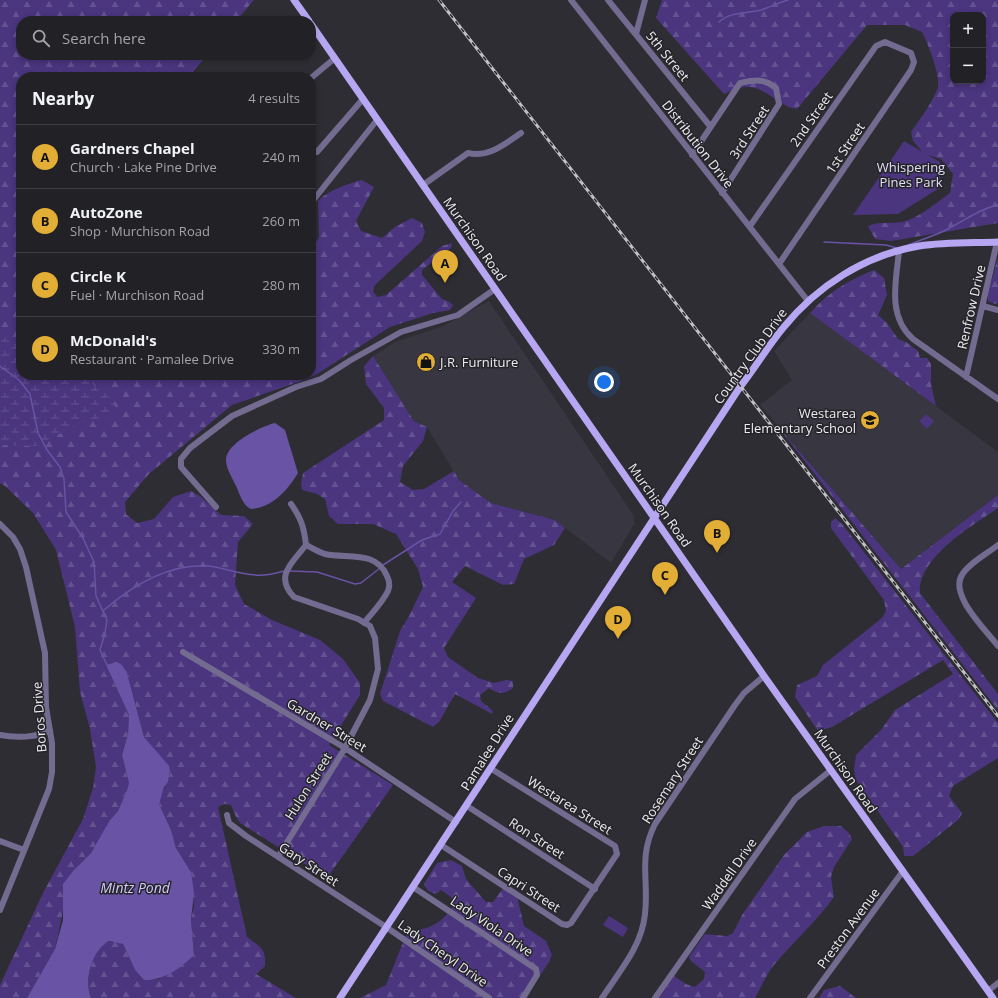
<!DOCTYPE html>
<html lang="en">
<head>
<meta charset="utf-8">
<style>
  :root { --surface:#222226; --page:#2a2a2e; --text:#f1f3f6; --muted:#a2a4a7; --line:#3f3f43; --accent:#e3ae35 }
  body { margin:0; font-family:"Open Sans",sans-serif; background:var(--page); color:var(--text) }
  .controls { position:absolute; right:12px; top:12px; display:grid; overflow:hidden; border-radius:8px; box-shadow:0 2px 6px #0003 }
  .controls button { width:36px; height:36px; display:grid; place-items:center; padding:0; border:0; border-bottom:1px solid var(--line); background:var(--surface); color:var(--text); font:20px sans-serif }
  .you { position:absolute; left:604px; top:382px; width:14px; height:14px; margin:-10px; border:3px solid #fff; border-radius:50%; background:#1a73e8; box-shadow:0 0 0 6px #1a73e833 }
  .badge { display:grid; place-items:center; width:26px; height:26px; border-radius:50%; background:var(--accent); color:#111; font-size:13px; font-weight:700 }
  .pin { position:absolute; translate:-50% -33px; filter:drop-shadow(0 1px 2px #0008) }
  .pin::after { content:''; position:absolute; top:21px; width:14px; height:12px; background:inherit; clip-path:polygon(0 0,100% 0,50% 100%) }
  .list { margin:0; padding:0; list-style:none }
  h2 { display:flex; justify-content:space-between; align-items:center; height:52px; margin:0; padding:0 16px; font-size:17px }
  h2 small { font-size:13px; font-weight:400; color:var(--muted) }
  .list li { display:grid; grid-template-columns:26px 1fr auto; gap:12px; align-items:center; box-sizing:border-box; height:64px; padding:0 16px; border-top:1px solid var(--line) }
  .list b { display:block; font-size:15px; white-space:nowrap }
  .list p { margin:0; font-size:13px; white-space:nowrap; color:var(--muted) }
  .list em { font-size:13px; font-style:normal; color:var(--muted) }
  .icon { flex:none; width:22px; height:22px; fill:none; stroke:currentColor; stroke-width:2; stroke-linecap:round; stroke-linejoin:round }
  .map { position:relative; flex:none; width:998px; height:998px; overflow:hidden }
  .search { position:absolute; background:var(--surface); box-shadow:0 2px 6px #0003; left:16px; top:16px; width:300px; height:44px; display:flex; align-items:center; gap:10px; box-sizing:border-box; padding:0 14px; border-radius:16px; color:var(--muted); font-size:15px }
  .panel { position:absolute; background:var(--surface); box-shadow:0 2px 6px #0003; left:16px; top:72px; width:300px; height:308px; border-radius:16px }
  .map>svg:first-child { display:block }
  .built { fill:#383641 }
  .forest { fill:url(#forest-firs); fill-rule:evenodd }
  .wetland { fill:url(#wetland-marsh) }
  .green { fill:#4a357e }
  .water { fill:#6853a5 }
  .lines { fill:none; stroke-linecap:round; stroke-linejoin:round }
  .stream { stroke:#6853a5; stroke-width:1.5 }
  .minor { stroke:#736b90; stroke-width:6 }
  .major { stroke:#b7a7f3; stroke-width:7 }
  .rail-casing { stroke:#c2c1c5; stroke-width:3 }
  .rail { stroke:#252429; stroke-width:1.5; stroke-dasharray:4.5; stroke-linecap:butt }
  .labels { text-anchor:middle; stroke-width:3; stroke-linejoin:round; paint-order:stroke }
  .street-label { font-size:13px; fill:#ecebef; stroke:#252429 }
  .park-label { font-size:13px; fill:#e3dff6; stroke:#252429 }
  .poi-label { font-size:13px; fill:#ecebef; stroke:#252429; text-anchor:start }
  .water-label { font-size:14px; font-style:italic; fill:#d3cbf9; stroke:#252429 }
</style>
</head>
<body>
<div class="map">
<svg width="998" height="998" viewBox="0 0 998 998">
  <defs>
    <pattern id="forest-firs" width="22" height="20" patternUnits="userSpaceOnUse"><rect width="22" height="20" fill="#4a357e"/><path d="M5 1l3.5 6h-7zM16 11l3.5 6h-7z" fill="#645291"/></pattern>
    <pattern id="wetland-marsh" width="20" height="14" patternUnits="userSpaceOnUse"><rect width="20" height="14" fill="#4a357e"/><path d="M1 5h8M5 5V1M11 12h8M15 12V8" fill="none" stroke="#645291"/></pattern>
  </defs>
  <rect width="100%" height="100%" fill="#2e2d33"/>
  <!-- built -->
  <path class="built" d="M 489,301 L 634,516 L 634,524 L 611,563 L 555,520 L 491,503 L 459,480 L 427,427 L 414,421 L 373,356 L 395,342 L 443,326 Z
    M 810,313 L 998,452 L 998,495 L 901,569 L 760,405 L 792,380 L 774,351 Z"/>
  <!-- forest -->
  <path class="forest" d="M 0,0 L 254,0 L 236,21 L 21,21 L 21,55 L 207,55 L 189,77 L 21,77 L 21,375 L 311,375 L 311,251 L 319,237 L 318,201 C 327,191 349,183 362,180 L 374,187 L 356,221 L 361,231 L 382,238 L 395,227 L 412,218 L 422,223 L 425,232 L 422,241 L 375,285 L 373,291 L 377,297 L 386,295 L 442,246 L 452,243 L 451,248 L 422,270 L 422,275 L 442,299 L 448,301 L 453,305 L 450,310 L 433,313 L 390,327 L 317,374 L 304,380 L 232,405 L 149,474 L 125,502 L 126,514 L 137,523 L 154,519 L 173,497 L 191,491 L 200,496 L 221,515 L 244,516 L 253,524 L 238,542 L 235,585 L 244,604 L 272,620 L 320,640 L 343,659 L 360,683 L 360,695 L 329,745 L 393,785 L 327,878 L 240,823 L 235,815 L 231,805 L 224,804 L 218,807 L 247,937 C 261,948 266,948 265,966 L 256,974 L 296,998 L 91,998 C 83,979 94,929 123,944 L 135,970 L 144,980 L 159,979 L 194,955 L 191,920 L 194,906 L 191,872 L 176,848 L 171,830 L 159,804 C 160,791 169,784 170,771 L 144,737 L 127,673 L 106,665 L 129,715 L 128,734 L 122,755 L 129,783 L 127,790 L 118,811 L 110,820 L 98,843 L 91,853 L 79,865 L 63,911 L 55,949 L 27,998 L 0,998 L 0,985 L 43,893 L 83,819 L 93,788 L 96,767 L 90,729 L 80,692 L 75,627 L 56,550 L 33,513 L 5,486 L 0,483 Z
    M 662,0 L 998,0 L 998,223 L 891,241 L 875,239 L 868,226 C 879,221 890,224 902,222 C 919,218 936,203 950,193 L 953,174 L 941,159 L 924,154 L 913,141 L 911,132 C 918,122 936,98 938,86 C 940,74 928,44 922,32 L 905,25 L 867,25 L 797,109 C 777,106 767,86 745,87 C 738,87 730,92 724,94 L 656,18 ZM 953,15 L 983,15 L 983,81 L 953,81 Z
    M 998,257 L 998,303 L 995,304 L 988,301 L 988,293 Z
    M 874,270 L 884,278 L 887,295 L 878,315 L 887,323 L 898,339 L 906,342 L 918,351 L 920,358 L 927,358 L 931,364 L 931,384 L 936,406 L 810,313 C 830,291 847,281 874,270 Z
    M 373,356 L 414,421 L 427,427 L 423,441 L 403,466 L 400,482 L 413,490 L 424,489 L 454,471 L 459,480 L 491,503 L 555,520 L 565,528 L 554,545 L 524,559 L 514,584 L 503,585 L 465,566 L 452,582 L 476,598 L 444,648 L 448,657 L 478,678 L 494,683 L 506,680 L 513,681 L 513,688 C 504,694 499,695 489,688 L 480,695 L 481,701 L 493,711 L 492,714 L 455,694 L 439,722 L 433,727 L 383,701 L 380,694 L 400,631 L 409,616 L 423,587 L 418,569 L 396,534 L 373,524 L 338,524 L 329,516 L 325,499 L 317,494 L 302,490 L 301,483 L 303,473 L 384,420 L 384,408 L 366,384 L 364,366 Z
    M 775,423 L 901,569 L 998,495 L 998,508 C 972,526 918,557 920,593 L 998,694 L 998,710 Z
    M 835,518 L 842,524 L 998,723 L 998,758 L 953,786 L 949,796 L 962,813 L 959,819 L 913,856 L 904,856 L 903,847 L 856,780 L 854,770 L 856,755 L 881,730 L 895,710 L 953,674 L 943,660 L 832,727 L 818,731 L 795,697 L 797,685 L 817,676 L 823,665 L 882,618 L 886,611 L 884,600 L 831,528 L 831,522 Z
    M 824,826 L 841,826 L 849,833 L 852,839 L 834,867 L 831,877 L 834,897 C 816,922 793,942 774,965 C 766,975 761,987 755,998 L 659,998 L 674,976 L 686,984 L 695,987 L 704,979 L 705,972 L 691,961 L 689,957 L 705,934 L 727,936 L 733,933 L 742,915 L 784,855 L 807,832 Z
    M 451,860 L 462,866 L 466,879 L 486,902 L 493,902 L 504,887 L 517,896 L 524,926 L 546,941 L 552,955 L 549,962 L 525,998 L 360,998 L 386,985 L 406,935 C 415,927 420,931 429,927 C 440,923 447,915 453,906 L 451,897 L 441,890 L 436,894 L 428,891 L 424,884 L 437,863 Z
    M 840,986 L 856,998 L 819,998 L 824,990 Z"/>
  <!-- wetland -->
  <path class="wetland" d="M 11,337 L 21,346 L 21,375 L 90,375 L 94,385 L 108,393 L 115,406 L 114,415 L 80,423 L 37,446 L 0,445 L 0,338 Z"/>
  <!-- green -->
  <path class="green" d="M 904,141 L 940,162 L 941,187 L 898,214 L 853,215 Z
    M 926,414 L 934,421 L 927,429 L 919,421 Z
    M 609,916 L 628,928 L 623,937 L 603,925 Z"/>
  <!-- water -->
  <path class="water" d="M 275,423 L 285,430 L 298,473 C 287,491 273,507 251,509 C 242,505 240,494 236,486 C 233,479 226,469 226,460 C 226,443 260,427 275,423 Z
    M 117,662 L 122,665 L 127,673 L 144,737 L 169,766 L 170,771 L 168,782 L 164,787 L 159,804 L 171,830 L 176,848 L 191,872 L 194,893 L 191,920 L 194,955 C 181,968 163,981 144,980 L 135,970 L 123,944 L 109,941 C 91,951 84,980 91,998 L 27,998 L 55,949 L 63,920 L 63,884 L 73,871 L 91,853 L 110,820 L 118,811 L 127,790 L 129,783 L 122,755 L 128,734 L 129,715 L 106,665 Z"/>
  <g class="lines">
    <!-- stream -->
    <path class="stream" d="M 719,22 C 731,11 746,14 761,10 C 770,7 778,3 788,0
      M 824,242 L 886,245 L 897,248
      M 908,245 C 920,240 934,236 946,230 C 964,221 979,209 998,205
      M 0,366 L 19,380 L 30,394 L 38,433 L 47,450 L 60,467 L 64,479 L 66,512 L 83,538 L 94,562 L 96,596 L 107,620 L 105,633 L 100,650 L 107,665
      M 383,565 L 422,540 L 440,534 L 453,511 L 461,502
      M 290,571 L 317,572 L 355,584 L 361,583 L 380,568
      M 104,610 C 133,585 169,563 209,566 C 224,568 249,577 263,575 C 270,575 277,573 284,571"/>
    <!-- minor -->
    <path class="minor" d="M 571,0 L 808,301
      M 608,0 L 710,126
      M 636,34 L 645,0
      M 311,78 L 335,58
      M 311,148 L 317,152 L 363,99
      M 692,155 L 740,83 C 755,80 764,78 776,88 L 779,104 L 722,193
      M 423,185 L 468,153 C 488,158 505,144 521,133
      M 311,203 L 377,120
      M 750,226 L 876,46 L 885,42 L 911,53 L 914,62 L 911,70 L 779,264
      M 899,251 C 896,282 887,316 913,339 L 998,399
      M 983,306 L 998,310
      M 966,377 L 997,242
      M 291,504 C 301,518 304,527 306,545
      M 216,507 L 181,467 L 181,459 L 190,448 L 232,416 L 296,387 L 321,379 L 351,360 L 401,332 L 458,315 L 495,289
      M 0,524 L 13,537 L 20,549 L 26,567 L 45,653 L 46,707 L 52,743 L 52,772 L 49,789 L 0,910
      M 306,545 C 312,548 318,552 325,554 C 348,559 376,550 387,576 C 389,580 390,586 388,591 C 382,603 372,613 364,623
      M 998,545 C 988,553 968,564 962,575 C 949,595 986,630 998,646
      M 183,652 L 345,748 L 456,822
      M 0,735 C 14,738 38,738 50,730
      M 467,806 L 595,889
      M 227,815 L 229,823 L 246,836 L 386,927 L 489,998
      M 0,841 L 24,850
      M 441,845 L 562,924 L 567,925 L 571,923 L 617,854 L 615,846 L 490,768
      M 278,857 L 345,748 L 370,700 L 378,669 L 375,638 L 370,626 L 358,619 L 294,597 C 274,576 292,563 306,545
      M 413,887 L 536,969 L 537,975 L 523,998
      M 988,991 L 998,983
      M 602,998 C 619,972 642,946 645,914 C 649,879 638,858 655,824 L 735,705 L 744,693 L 764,676
      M 655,998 L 795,799 L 831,770
      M 810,998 L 903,871"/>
    <!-- major -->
    <path class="major" d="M 294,0 L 309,21
      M 311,24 L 764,676 L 993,998
      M 340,998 L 740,387 C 755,368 768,346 783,328 C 817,286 865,255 919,246 C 945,242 972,243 998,242"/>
    <defs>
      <path id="rail" d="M 439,0 L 998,716"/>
    </defs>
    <!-- rail casing -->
    <use href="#rail" class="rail-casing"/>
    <!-- rail -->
    <use href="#rail" class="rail"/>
  </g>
  <!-- icons -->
  <defs>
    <symbol id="shop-disc" viewBox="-11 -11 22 22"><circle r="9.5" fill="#e3ae35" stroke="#252429"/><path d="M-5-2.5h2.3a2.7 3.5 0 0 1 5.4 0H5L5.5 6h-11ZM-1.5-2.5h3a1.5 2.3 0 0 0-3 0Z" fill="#111"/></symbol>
    <symbol id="school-disc" viewBox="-11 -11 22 22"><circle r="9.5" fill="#e3ae35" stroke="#252429"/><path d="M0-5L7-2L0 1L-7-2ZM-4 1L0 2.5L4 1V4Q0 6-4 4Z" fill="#111"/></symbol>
  </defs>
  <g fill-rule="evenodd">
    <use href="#shop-disc" x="415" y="351" width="22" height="22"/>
    <use href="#school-disc" x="859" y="409" width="22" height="22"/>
  </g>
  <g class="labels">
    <!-- street labels -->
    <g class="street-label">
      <text transform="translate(668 56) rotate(51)" y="5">5th Street</text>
      <text transform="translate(811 119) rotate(-55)" y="5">2nd Street</text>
      <text transform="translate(749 132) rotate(-57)" y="5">3rd Street</text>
      <text transform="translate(698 144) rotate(52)" y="5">Distribution Drive</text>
      <text transform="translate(845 148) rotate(-56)" y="5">1st Street</text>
      <text transform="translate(475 239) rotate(55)" y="5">Murchison Road</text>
      <text transform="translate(971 307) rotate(-77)" y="5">Renfrow Drive</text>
      <text transform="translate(750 356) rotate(-54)" y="5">Country Club Drive</text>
      <text transform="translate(660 505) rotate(55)" y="5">Murchison Road</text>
      <text transform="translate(39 717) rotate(-94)" y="5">Boros Drive</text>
      <text transform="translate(327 725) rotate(31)" y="5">Gardner Street</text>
      <text transform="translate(487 752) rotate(-58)" y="5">Pamalee Drive</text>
      <text transform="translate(846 771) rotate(55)" y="5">Murchison Road</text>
      <text transform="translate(672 780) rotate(-57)" y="5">Rosemary Street</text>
      <text transform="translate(308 786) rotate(-58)" y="5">Hulon Street</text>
      <text transform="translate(570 805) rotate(32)" y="5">Westarea Street</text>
      <text transform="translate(537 838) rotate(33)" y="5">Ron Street</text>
      <text transform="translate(309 864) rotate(33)" y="5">Gary Street</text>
      <text transform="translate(729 874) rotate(-55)" y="5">Waddell Drive</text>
      <text transform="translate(529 889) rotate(33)" y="5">Capri Street</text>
      <text transform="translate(492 926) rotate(34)" y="5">Lady Viola Drive</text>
      <text transform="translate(848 928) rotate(-54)" y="5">Preston Avenue</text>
      <text transform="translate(443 953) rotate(35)" y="5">Lady Cheryl Drive</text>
    </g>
    <!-- park labels -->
    <g class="park-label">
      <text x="911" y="172">Whispering<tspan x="911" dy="15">Pines Park</tspan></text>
    </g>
    <!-- poi labels -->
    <g class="poi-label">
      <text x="440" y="367">J.R. Furniture</text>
      <text x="856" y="418" text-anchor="end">Westarea<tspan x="856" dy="15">Elementary School</tspan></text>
    </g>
    <!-- water labels -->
    <g class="water-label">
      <text x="135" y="893">Mintz Pond</text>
    </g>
  </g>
</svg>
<div class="controls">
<button>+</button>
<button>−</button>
</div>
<div class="you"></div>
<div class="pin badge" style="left:445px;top:283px">A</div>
<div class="pin badge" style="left:717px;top:553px">B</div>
<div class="pin badge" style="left:665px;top:595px">C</div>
<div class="pin badge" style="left:618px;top:639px">D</div>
<div class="search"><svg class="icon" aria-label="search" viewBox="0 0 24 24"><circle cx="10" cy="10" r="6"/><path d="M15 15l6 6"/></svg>Search here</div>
<section class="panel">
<h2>Nearby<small>4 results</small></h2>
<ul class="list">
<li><span class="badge">A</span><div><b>Gardners Chapel</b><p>Church · Lake Pine Drive</p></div><em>240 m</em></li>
<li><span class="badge">B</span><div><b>AutoZone</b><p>Shop · Murchison Road</p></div><em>260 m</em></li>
<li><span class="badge">C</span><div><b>Circle K</b><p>Fuel · Murchison Road</p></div><em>280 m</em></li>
<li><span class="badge">D</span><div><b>McDonald's</b><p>Restaurant · Pamalee Drive</p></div><em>330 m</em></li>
</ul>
</section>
</div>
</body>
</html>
